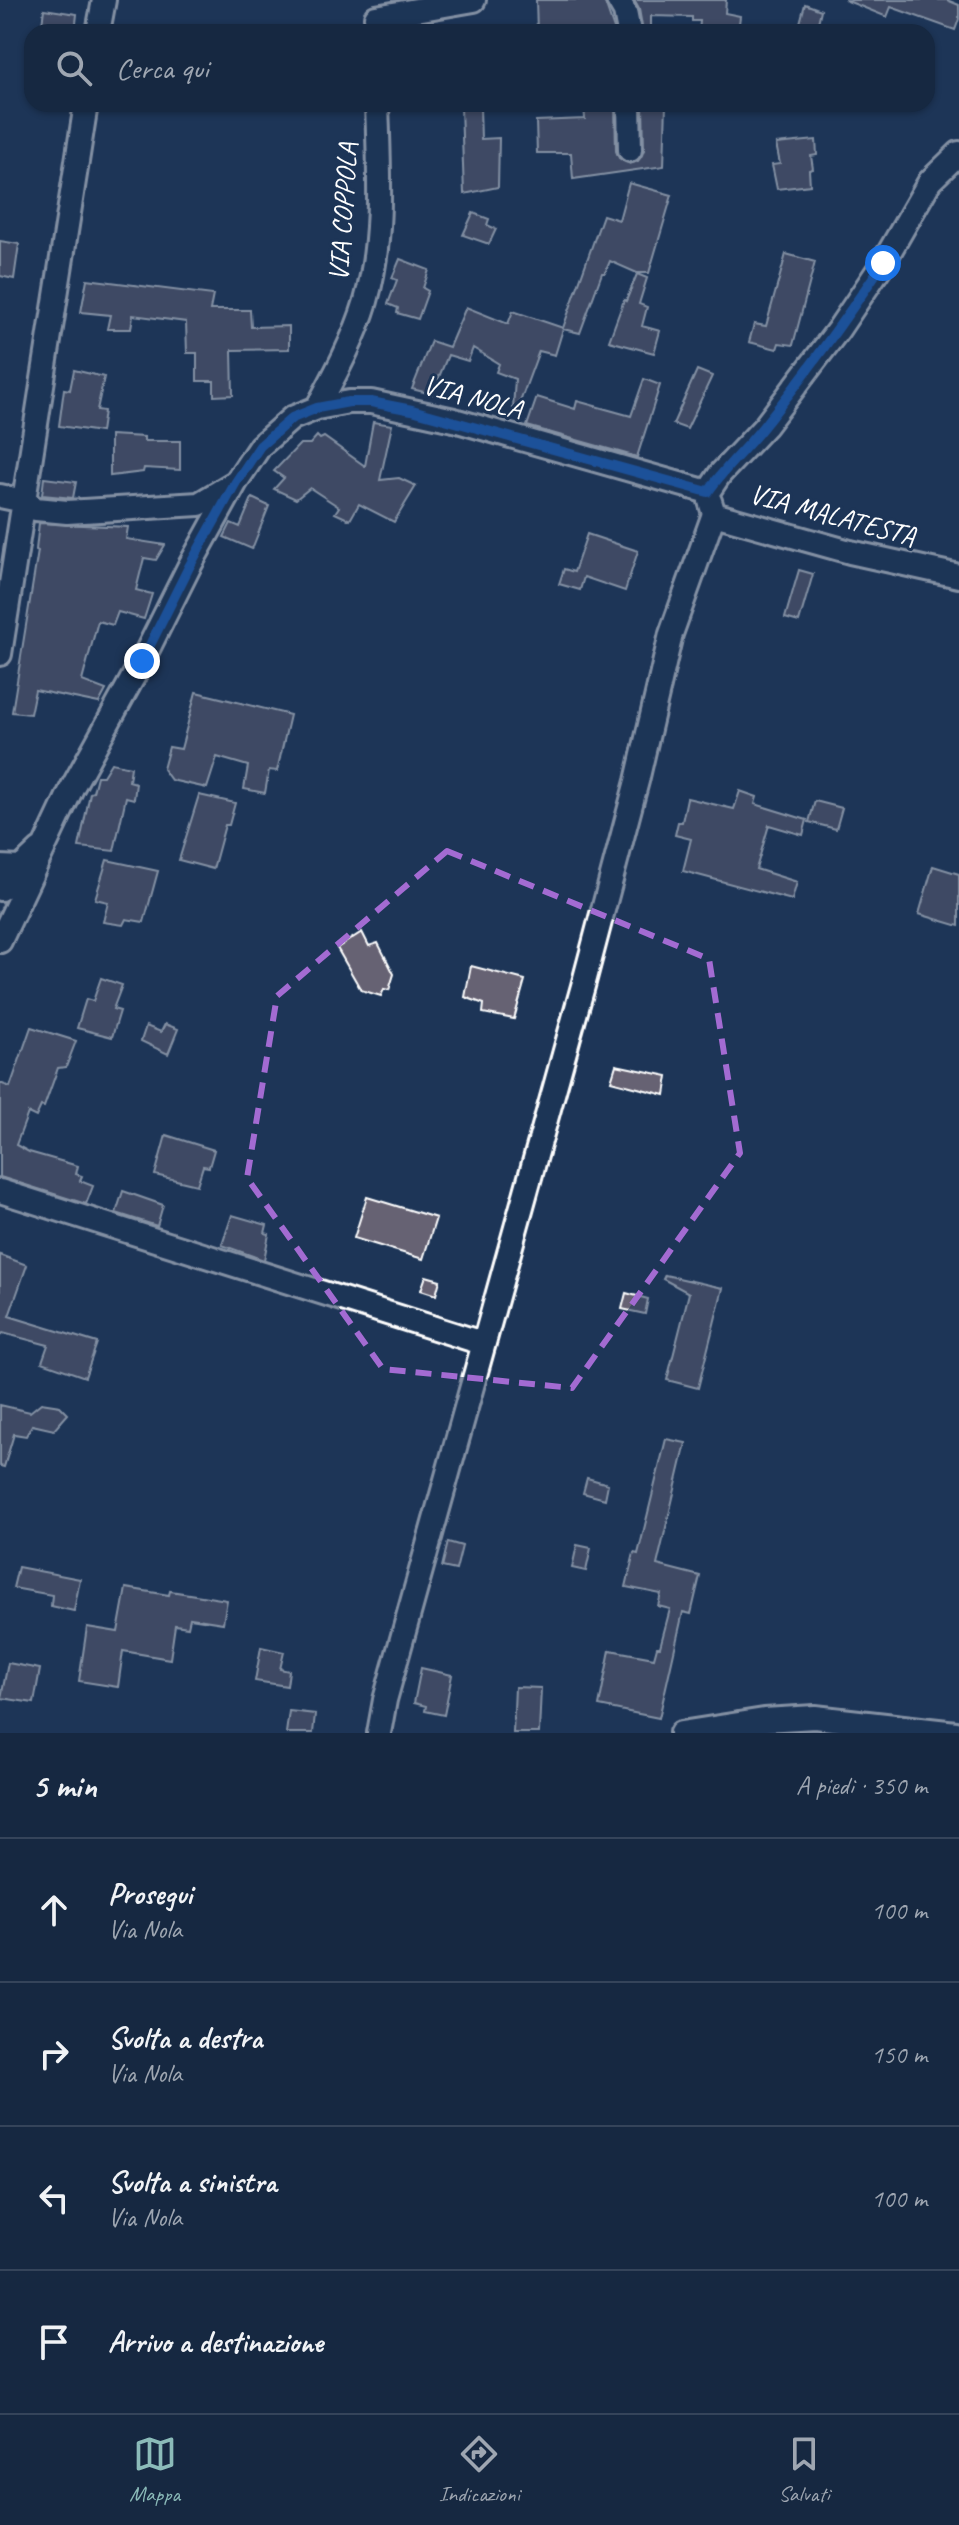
<!DOCTYPE html>
<html lang="it">
<head>
<meta charset="utf-8">
<style>
  :root { --surface:#162841; --page:#1f3048; --text:#f1f3f6; --muted:#9ea6b1; --line:#35445a; --accent:#8bbbb9 }
  body { margin:0; font-family:Caveat,sans-serif; background:var(--page); color:var(--text) }
  .stop { position:absolute; width:24px; height:24px; margin:-18px; border:6px solid #1a73e8; border-radius:50%; background:#fff }
  .stop.end { background:#1a73e8; border-color:#fff; box-shadow:0 2px 8px #0008 }
  .list { margin:0; padding:0; list-style:none }
  h2 { display:flex; justify-content:space-between; align-items:center; height:104px; margin:0; padding:0 32px; font-size:34px }
  h2 small { font-size:26px; font-weight:400; color:var(--muted) }
  .list li { display:grid; grid-template-columns:52px 1fr auto; gap:24px; align-items:center; box-sizing:border-box; height:144px; padding:0 32px; border-top:2px solid var(--line) }
  .list b { display:block; font-size:30px; white-space:nowrap }
  .list p { margin:0; font-size:26px; white-space:nowrap; color:var(--muted) }
  .list em { font-size:26px; font-style:normal; color:var(--muted) }
  .icon { flex:none; width:44px; height:44px; fill:none; stroke:currentColor; stroke-width:2; stroke-linecap:round; stroke-linejoin:round }
  .map { position:relative; flex:none; width:959px; height:1733px; overflow:hidden }
  .search { position:absolute; background:var(--surface); box-shadow:0 2px 6px #0004; left:24px; right:24px; top:24px; height:88px; display:flex; align-items:center; gap:20px; box-sizing:border-box; padding:0 28px; border-radius:24px; color:var(--muted); font-size:30px }
  .sheet { height:680px; background:var(--surface) }
  nav { display:flex; justify-content:space-around; align-items:center; box-sizing:border-box; height:112px; border-top:2px solid var(--line); background:var(--surface); font-size:22px; color:var(--muted) }
  nav a { display:grid; justify-items:center; gap:4px }
  nav .on { color:var(--accent) }
  .map>svg:first-child { display:block }
  .building { fill:#666273; stroke:#fff; stroke-width:2 }
  .lines { fill:none; stroke-linecap:round; stroke-linejoin:round }
  .minor-casing { stroke:#fff; stroke-width:28 }
  .minor { stroke:#1d3557; stroke-width:22 }
  .route { stroke:#1a73e8; stroke-width:10 }
  .marked { fill:none; stroke:#a36bd2; stroke-width:6; stroke-dasharray:16 10; stroke-linejoin:round }
  .labels { text-anchor:middle; stroke-width:6; stroke-linejoin:round; paint-order:stroke }
  .street-label { font-size:28px; fill:#fff; stroke:#1d3557 }
</style>
</head>
<body>
<div class="map">
<svg width="959" height="1733" viewBox="0 0 959 1733">
  <rect width="100%" height="100%" fill="#1d3557"/>
  <filter id="ink" filterUnits="userSpaceOnUse"><feTurbulence type="fractalNoise" baseFrequency=".0125" numOctaves="2"/><feDisplacementMap in="SourceGraphic" scale="16" xChannelSelector="R" yChannelSelector="G"/><feConvolveMatrix kernelMatrix="1 2 1 2 8 2 1 2 1" color-interpolation-filters="sRGB"/></filter>
  <g filter="url(#ink)">
    <!-- building -->
    <path class="building" d="M 536,0 L 604,0 L 615,32 L 537,32 Z
      M 634,0 L 726,0 L 725,13 L 740,16 L 738,32 L 699,32 L 700,21 L 692,21 L 692,17 L 651,16 L 651,32 L 643,32 L 639,9 Z
      M 845,0 L 947,0 L 959,5 L 959,19 L 955,30 L 891,7 L 887,17 Z
      M 805,4 L 821,10 L 817,27 L 800,23 Z
      M 44,9 L 77,14 L 75,32 L 41,32 Z
      M 584,104 L 615,104 L 616,151 L 619,158 L 630,164 L 638,161 L 644,150 L 643,104 L 666,104 L 664,166 L 573,179 L 571,153 L 537,153 L 536,121 L 585,119 Z
      M 461,107 L 480,107 L 481,139 L 499,138 L 498,187 L 464,194 Z
      M 816,140 L 817,155 L 811,156 L 813,169 L 809,170 L 810,185 L 777,189 L 772,165 L 780,164 L 776,144 Z
      M 629,183 L 672,195 L 649,273 L 637,273 L 610,261 L 605,273 L 602,273 L 580,333 L 563,329 L 555,355 L 539,351 L 517,410 L 513,409 L 515,379 L 496,372 L 499,364 L 473,348 L 468,361 L 448,355 L 432,394 L 412,389 L 431,341 L 449,347 L 466,307 L 508,324 L 513,311 L 563,328 L 603,215 L 619,220 Z
      M 473,213 L 489,219 L 487,225 L 496,229 L 489,244 L 463,235 Z
      M 0,241 L 19,244 L 14,279 L 0,276 Z
      M 786,254 L 815,262 L 793,345 L 779,343 L 777,349 L 749,342 L 754,324 L 766,326 Z
      M 400,259 L 429,270 L 423,288 L 428,291 L 418,319 L 397,313 L 398,308 L 388,304 L 397,280 L 392,278 Z
      M 637,274 L 647,278 L 639,304 L 647,307 L 642,326 L 660,331 L 654,353 L 609,341 L 624,300 L 626,301 Z
      M 87,279 L 213,295 L 210,310 L 250,310 L 251,327 L 289,326 L 289,349 L 232,350 L 233,395 L 214,396 L 214,381 L 197,381 L 197,353 L 187,353 L 186,322 L 133,315 L 131,329 L 107,329 L 110,315 L 81,312 Z
      M 74,370 L 104,377 L 97,410 L 104,411 L 101,432 L 59,426 L 64,389 L 70,390 Z
      M 697,370 L 712,376 L 687,429 L 673,424 Z
      M 644,379 L 660,385 L 637,457 L 527,426 L 537,397 L 575,409 L 577,401 L 631,416 Z
      M 373,422 L 392,425 L 380,480 L 399,478 L 416,486 L 394,522 L 359,504 L 350,520 L 335,513 L 339,507 L 310,488 L 296,499 L 274,489 L 284,478 L 274,471 L 300,444 L 310,444 L 317,436 L 320,439 L 324,437 L 365,466 Z
      M 110,435 L 144,437 L 144,441 L 180,441 L 180,470 L 144,468 L 143,472 L 110,476 Z
      M 44,478 L 76,482 L 73,498 L 42,495 Z
      M 252,498 L 269,506 L 252,549 L 224,537 L 231,523 L 240,527 Z
      M 39,523 L 128,527 L 126,539 L 165,545 L 156,560 L 144,558 L 136,590 L 152,594 L 144,619 L 118,612 L 113,625 L 98,621 L 82,681 L 106,690 L 99,703 L 35,690 L 30,714 L 12,712 L 38,551 L 36,550 Z
      M 587,534 L 638,551 L 625,591 L 584,577 L 580,590 L 559,584 L 564,569 L 574,572 Z
      M 799,570 L 813,574 L 799,622 L 785,618 Z
      M 196,692 L 290,715 L 277,771 L 269,770 L 265,793 L 244,789 L 248,766 L 217,757 L 207,788 L 171,780 L 163,769 L 169,747 L 181,749 Z
      M 111,763 L 131,767 L 129,781 L 136,783 L 134,799 L 126,797 L 114,851 L 79,847 L 90,793 L 93,792 L 97,776 L 103,776 Z
      M 740,791 L 757,797 L 755,804 L 807,820 L 803,835 L 769,825 L 756,869 L 797,882 L 792,900 L 683,871 L 691,839 L 675,835 L 678,822 L 682,822 L 687,798 L 734,809 Z
      M 199,795 L 235,803 L 229,825 L 225,825 L 213,869 L 179,860 Z
      M 815,801 L 842,808 L 836,829 L 809,822 Z
      M 107,860 L 158,871 L 144,922 L 126,919 L 123,925 L 103,922 L 108,902 L 95,899 Z
      M 933,866 L 959,874 L 959,926 L 919,914 Z
      M 362,932 L 369,946 L 378,943 L 394,974 L 389,990 L 384,989 L 381,996 L 361,990 L 337,948 Z
      M 471,966 L 525,980 L 514,1019 L 483,1013 L 484,1004 L 465,997 Z
      M 101,978 L 122,985 L 113,1009 L 120,1011 L 112,1037 L 77,1028 L 86,999 L 93,1001 Z
      M 165,1024 L 178,1029 L 168,1054 L 141,1041 L 146,1026 L 161,1032 Z
      M 31,1027 L 76,1041 L 66,1067 L 58,1068 L 44,1107 L 41,1106 L 36,1117 L 28,1113 L 16,1145 L 29,1152 L 78,1166 L 76,1174 L 82,1176 L 80,1181 L 93,1186 L 86,1204 L 0,1177 L 0,1083 L 10,1087 Z
      M 616,1065 L 668,1076 L 665,1095 L 611,1081 Z
      M 166,1135 L 214,1150 L 209,1167 L 203,1166 L 197,1185 L 155,1175 Z
      M 123,1191 L 163,1205 L 157,1226 L 116,1213 Z
      M 367,1197 L 436,1218 L 423,1259 L 354,1238 Z
      M 232,1215 L 267,1225 L 265,1233 L 269,1234 L 264,1260 L 222,1245 Z
      M 0,1255 L 27,1265 L 9,1316 L 97,1343 L 85,1377 L 42,1362 L 48,1345 L 3,1333 L 0,1336 Z
      M 665,1275 L 723,1288 L 698,1388 L 667,1380 L 689,1293 L 663,1279 Z
      M 426,1276 L 440,1280 L 436,1295 L 421,1290 Z
      M 626,1293 L 648,1299 L 645,1314 L 622,1309 Z
      M 41,1403 L 60,1406 L 68,1414 L 54,1430 L 32,1425 L 26,1436 L 14,1434 L 4,1467 L 0,1466 L 0,1405 L 30,1412 Z
      M 666,1439 L 686,1443 L 657,1565 L 700,1576 L 691,1614 L 683,1612 L 659,1718 L 599,1706 L 610,1650 L 654,1658 L 657,1647 L 660,1647 L 670,1609 L 658,1606 L 661,1594 L 626,1587 L 634,1553 L 638,1554 Z
      M 587,1478 L 608,1484 L 605,1499 L 583,1493 Z
      M 448,1542 L 462,1546 L 456,1570 L 442,1567 Z
      M 577,1545 L 591,1548 L 586,1571 L 572,1568 Z
      M 18,1567 L 80,1579 L 74,1611 L 51,1606 L 52,1595 L 13,1588 Z
      M 126,1588 L 169,1595 L 170,1591 L 227,1600 L 223,1623 L 190,1618 L 188,1627 L 175,1625 L 170,1659 L 123,1651 L 118,1687 L 79,1681 L 87,1627 L 118,1632 Z
      M 261,1647 L 284,1652 L 280,1669 L 289,1671 L 287,1686 L 255,1681 Z
      M 8,1663 L 40,1669 L 34,1703 L 1,1698 Z
      M 421,1668 L 452,1675 L 444,1715 L 425,1711 L 426,1706 L 414,1703 Z
      M 515,1687 L 541,1688 L 539,1733 L 513,1733 Z
      M 289,1711 L 315,1714 L 313,1733 L 286,1733 Z"/>
    <g class="lines">
      <defs>
        <path id="minor" d="M 618,0 L 625,12 L 629,32
          M 376,17 L 474,0
          M 98,32 L 104,0
          M 629,104 L 630,150
          M 317,408 C 335,375 355,338 366,301 C 384,238 379,169 377,104
          M 0,496 L 24,501 L 36,509 L 67,512 L 199,504 L 234,483
          M 710,501 L 714,514 L 850,552 L 959,576
          M 0,654 L 86,104
          M 0,867 L 21,868 L 40,850
          M 0,889 L 12,881 L 21,868
          M 0,941 L 72,788 L 142,661 L 189,567 L 236,482 L 260,446 L 292,418 L 317,408 L 349,402 L 371,402 L 454,420 L 708,492 L 720,474 L 765,426 L 838,330 L 883,263 L 930,181 L 959,153
          M 0,1191 L 482,1343
          M 379,1733 L 385,1700 L 583,986 L 637,781 L 671,634 L 714,514
          M 681,1733 L 764,1720 L 815,1717 L 956,1733"/>
      </defs>
      <!-- minor casing -->
      <use href="#minor" class="minor-casing"/>
      <!-- minor -->
      <use href="#minor" class="minor"/>
    </g>
  </g>
  <g class="lines" filter="url(#ink)">
    <!-- route -->
    <path class="route" d="M 142,661 L 189,567 L 236,482 L 260,446 L 292,418 L 317,408 L 349,402 L 371,402 L 412,410 L 708,492 C 725,467 748,447 767,422 C 808,371 846,318 883,263"/>
  </g>
  <!-- marked area -->
  <path d="M0 0H959V1733H0ZM 447,851 L 709,959 L 740,1153 L 572,1388 L 383,1369 L 247,1178 L 277,996 Z" fill="#1d3557" fill-opacity=".55" fill-rule="evenodd"/>
  <path class="marked" d="M 447,851 L 709,959 L 740,1153 L 572,1388 L 383,1369 L 247,1178 L 277,996 Z"/>
  <g class="labels">
    <!-- street labels -->
    <g class="street-label">
      <text transform="translate(342 212) rotate(-86)" y="10">VIA COPPOLA</text>
      <text transform="translate(473 396) rotate(15)" y="10">VIA NOLA</text>
      <text transform="translate(833 514) rotate(15)" y="10">VIA MALATESTA</text>
    </g>
  </g>
</svg>
<div class="stop" style="left:883px;top:263px"></div>
<div class="stop end" style="left:142px;top:661px"></div>
<div class="search"><svg class="icon" aria-label="search" viewBox="0 0 24 24"><circle cx="10" cy="10" r="6"/><path d="M15 15l6 6"/></svg>Cerca qui</div>
</div>
<section class="sheet">
<h2>5 min<small>A piedi · 350 m</small></h2>
<ul class="list">
<li><svg class="icon" aria-label="ahead" viewBox="0 0 24 24"><path d="M12 20V5M6 11l6-6 6 6"/></svg><div><b>Prosegui</b><p>Via Nola</p></div><em>100 m</em></li>
<li><svg class="icon" aria-label="right" viewBox="0 0 24 24"><path d="M7 20v-9h11M14 6l5 5-5 5"/></svg><div><b>Svolta a destra</b><p>Via Nola</p></div><em>150 m</em></li>
<li><svg class="icon" aria-label="left" viewBox="0 0 24 24"><path d="M17 20v-9H6M10 6l-5 5 5 5"/></svg><div><b>Svolta a sinistra</b><p>Via Nola</p></div><em>100 m</em></li>
<li><svg class="icon" aria-label="arrive" viewBox="0 0 24 24"><path d="M6 21V4h12l-3 4 3 4H6"/></svg><div><b>Arrivo a destinazione</b></div></li>
</ul>
</section>
<nav>
<a class="on"><svg class="icon" aria-label="map" viewBox="0 0 24 24"><path d="M3 6l6-2 6 2 6-2v14l-6 2-6-2-6 2zM9 4v14M15 6v14"/></svg>Mappa</a>
<a><svg class="icon" aria-label="directions" viewBox="0 0 24 24"><path d="M12 3l9 9-9 9-9-9zM9 14v-3h6M13 9l2 2-2 2"/></svg>Indicazioni</a>
<a><svg class="icon" aria-label="saved" viewBox="0 0 24 24"><path d="M7 4h10v16l-5-4-5 4z"/></svg>Salvati</a>
</nav>
</body>
</html>
